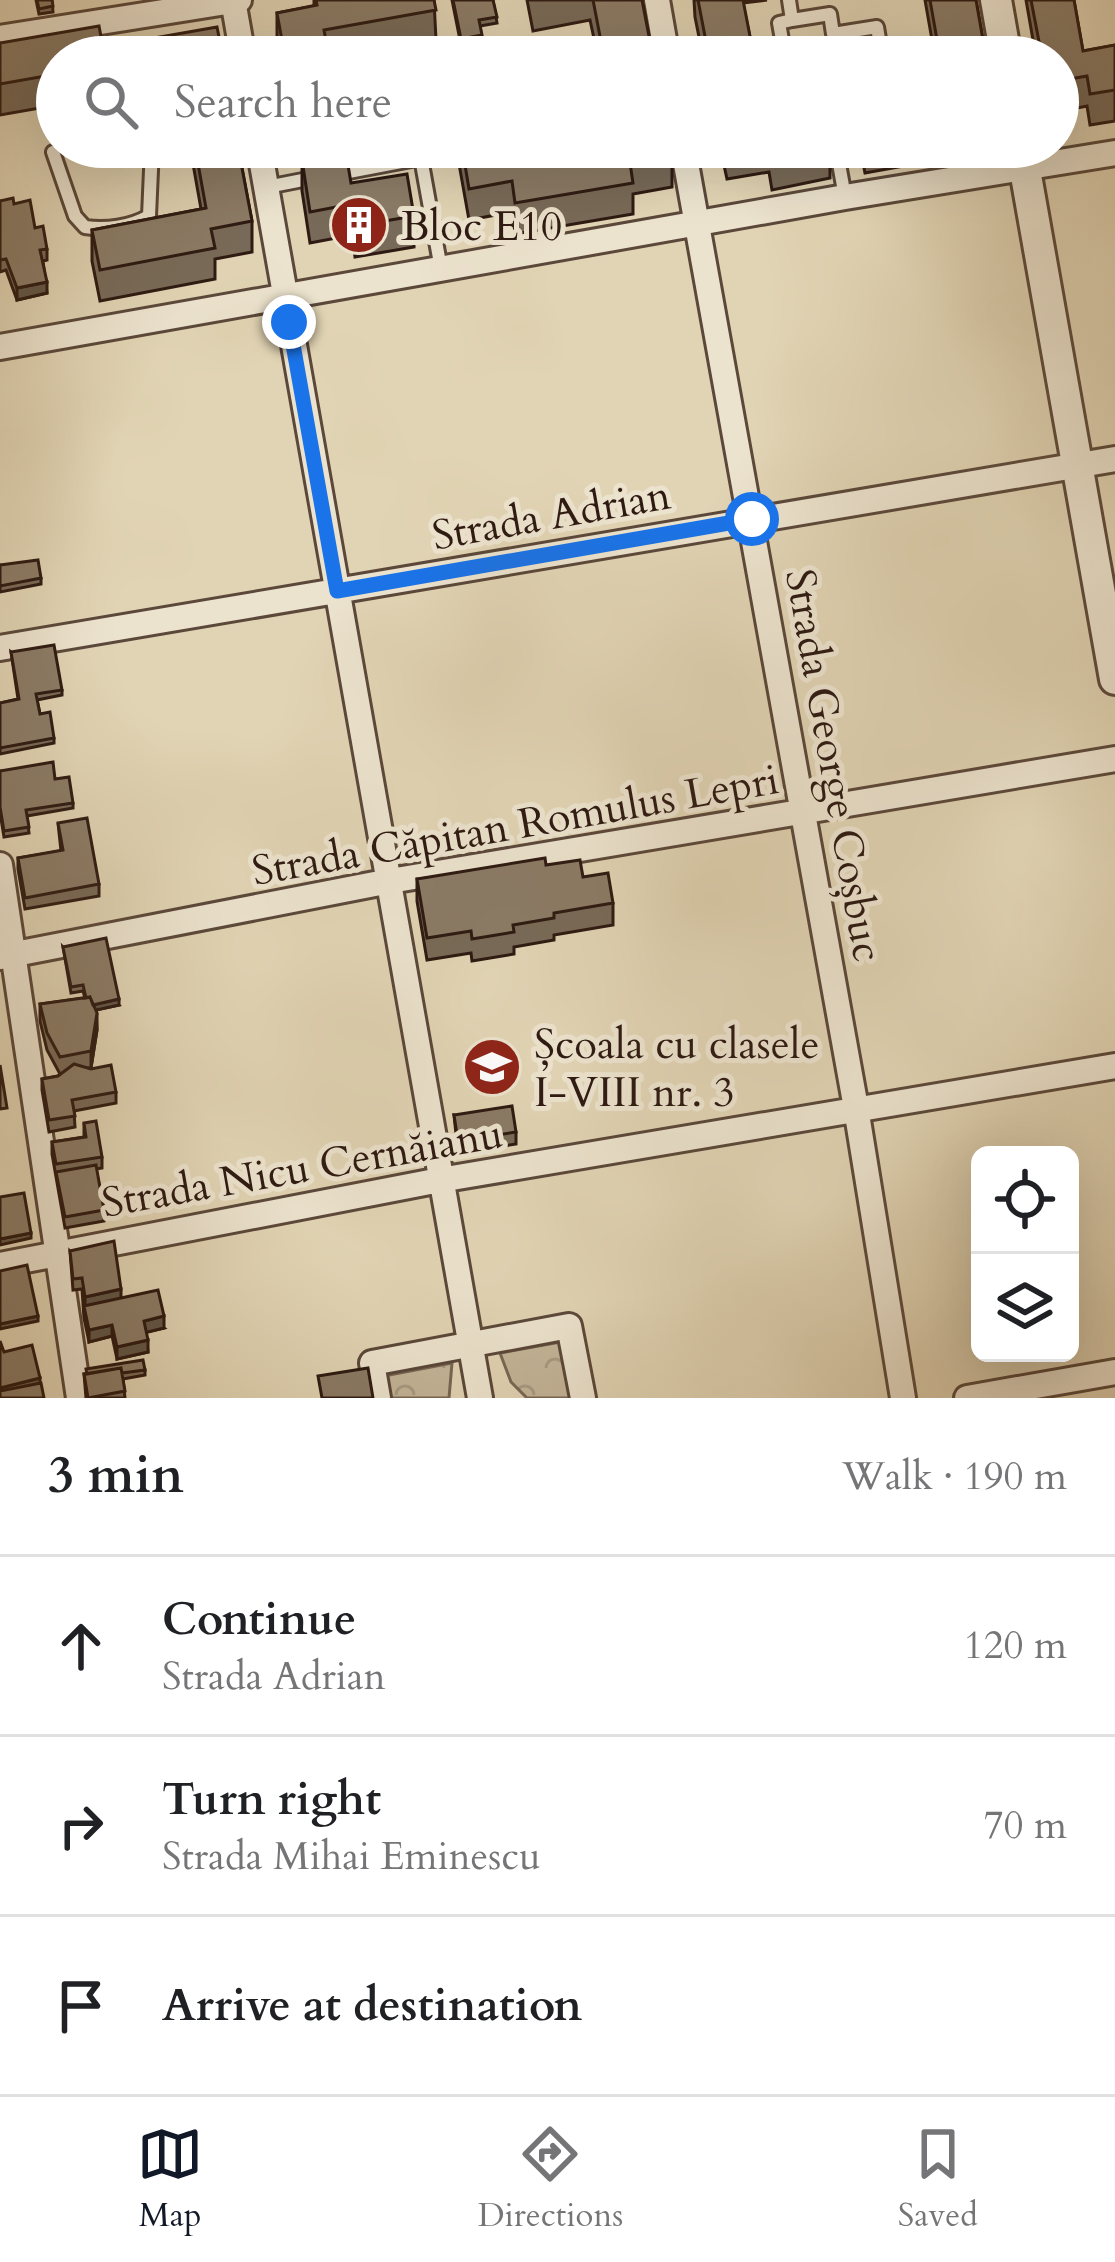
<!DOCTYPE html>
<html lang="en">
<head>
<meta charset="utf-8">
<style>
  :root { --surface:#fff; --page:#f6f6f6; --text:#202124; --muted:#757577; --line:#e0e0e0; --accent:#111827 }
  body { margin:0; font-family:Cardo,serif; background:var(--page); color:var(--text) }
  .controls { position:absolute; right:36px; bottom:36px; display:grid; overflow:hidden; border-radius:18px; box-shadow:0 12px 48px #0002 }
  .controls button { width:108px; height:108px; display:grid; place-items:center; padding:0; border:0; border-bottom:3px solid var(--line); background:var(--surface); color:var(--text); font:60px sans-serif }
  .stop { position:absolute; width:36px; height:36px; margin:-27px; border:9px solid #1a73e8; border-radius:50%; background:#fff }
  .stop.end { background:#1a73e8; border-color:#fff; box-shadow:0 3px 12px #0008 }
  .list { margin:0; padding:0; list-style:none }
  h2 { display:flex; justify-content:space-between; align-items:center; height:156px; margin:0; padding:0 48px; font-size:51px }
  h2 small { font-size:39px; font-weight:400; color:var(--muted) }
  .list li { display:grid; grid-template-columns:78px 1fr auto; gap:36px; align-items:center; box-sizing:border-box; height:180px; padding:0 48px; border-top:3px solid var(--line) }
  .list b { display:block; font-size:45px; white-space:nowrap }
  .list p { margin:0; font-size:39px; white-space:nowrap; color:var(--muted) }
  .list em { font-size:39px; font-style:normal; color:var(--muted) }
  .icon { flex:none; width:66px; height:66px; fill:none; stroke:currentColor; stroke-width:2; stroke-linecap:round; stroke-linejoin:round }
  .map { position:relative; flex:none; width:1115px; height:1398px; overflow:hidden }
  .search { position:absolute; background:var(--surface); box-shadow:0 12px 48px #0002; left:36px; right:36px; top:36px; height:132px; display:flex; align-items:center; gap:30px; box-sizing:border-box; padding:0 42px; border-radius:66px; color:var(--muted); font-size:45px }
  .sheet { height:696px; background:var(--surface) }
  nav { display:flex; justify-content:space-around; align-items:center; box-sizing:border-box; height:168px; border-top:3px solid var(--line); background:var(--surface); font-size:33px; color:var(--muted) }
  nav a { display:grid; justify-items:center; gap:6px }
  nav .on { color:var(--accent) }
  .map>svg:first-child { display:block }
  .park { fill:url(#park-crowns); stroke:#786755; stroke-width:3 }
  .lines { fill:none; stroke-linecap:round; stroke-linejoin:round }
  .service-casing { stroke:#5b483a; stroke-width:18 }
  .minor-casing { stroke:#5b483a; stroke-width:30 }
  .tertiary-casing { stroke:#5b483a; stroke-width:36 }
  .service { stroke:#ece3ce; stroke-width:12 }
  .minor { stroke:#ece3ce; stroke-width:24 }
  .tertiary { stroke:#ece3ce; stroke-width:30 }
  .wall { fill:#786a58; stroke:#2e1a12; stroke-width:3 }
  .shaded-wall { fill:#615647; stroke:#2e1a12; stroke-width:3 }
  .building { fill:#8b7b66; stroke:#2e1a12; stroke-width:3 }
  .route { stroke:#1a73e8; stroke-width:15 }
  .labels { text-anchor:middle; stroke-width:10; stroke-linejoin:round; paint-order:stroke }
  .poi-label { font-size:42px; fill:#2e1a12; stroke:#ece3ce; text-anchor:start }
  .street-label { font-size:42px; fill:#2e1a12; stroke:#ece3ce }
</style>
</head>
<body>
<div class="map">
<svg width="1115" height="1398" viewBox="0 0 1115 1398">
  <defs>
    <pattern id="park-crowns" width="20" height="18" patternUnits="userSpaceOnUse" patternTransform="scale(3)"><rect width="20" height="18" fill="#c3b498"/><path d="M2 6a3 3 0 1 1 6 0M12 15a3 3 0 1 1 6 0" fill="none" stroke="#a89a82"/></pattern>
  </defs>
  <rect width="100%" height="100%" fill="#e1d4b4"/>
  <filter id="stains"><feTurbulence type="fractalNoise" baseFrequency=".00167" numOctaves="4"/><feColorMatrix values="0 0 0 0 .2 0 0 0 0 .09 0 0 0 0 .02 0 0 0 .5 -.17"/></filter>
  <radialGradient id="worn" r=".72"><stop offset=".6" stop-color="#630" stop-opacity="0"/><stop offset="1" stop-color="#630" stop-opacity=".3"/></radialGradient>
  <!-- park -->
  <path class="park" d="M 566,1341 L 576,1398 L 527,1398 L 511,1382 L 500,1353 Z
    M 452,1363 L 449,1398 L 388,1398 L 384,1376 Z"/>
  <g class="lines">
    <defs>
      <path id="service" d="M 792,20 L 830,14 L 833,34 L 877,27 L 882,57
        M 785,57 L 779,23 L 792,20 L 789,0
        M 419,147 L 441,269
        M 836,147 L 845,197
        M 53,152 L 75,216 L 85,227 C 106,230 130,227 149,216 L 152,147
        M 338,174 L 422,158
        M 267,187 L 318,177"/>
      <path id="minor" d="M 233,0 L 243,57
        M 657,0 L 667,57
        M 0,38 L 239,0
        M 259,147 L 480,1398
        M 683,147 L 856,1108 L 903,1398
        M 0,347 L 845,197 L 1115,153
        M 0,648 L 1115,459
        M 0,865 L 79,1398
        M 0,957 L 390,881 L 1115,759
        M 0,1265 L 440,1180 L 1115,1066
        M 378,1398 L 372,1363 L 569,1326 L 583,1398
        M 967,1398 L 1115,1372"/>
      <path id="tertiary" d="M 996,0 L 1006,57
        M 1021,147 L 1115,679"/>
    </defs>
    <!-- service casing -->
    <use href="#service" class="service-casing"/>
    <!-- minor casing -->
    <use href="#minor" class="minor-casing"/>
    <!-- tertiary casing -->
    <use href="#tertiary" class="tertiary-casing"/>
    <!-- service -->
    <use href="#service" class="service"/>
    <!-- minor -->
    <use href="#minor" class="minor"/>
    <!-- tertiary -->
    <use href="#tertiary" class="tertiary"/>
  </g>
  <!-- wall -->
  <path class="wall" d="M 36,0 L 52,0 L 53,12 L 39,14 Z
    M 314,0 L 434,0 L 436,40 L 344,57 L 279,57 L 277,44 L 277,13 L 314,6 Z
    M 452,0 L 493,0 L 497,23 L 480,26 L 482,41 L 461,45 Z
    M 527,0 L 642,0 L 653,57 L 598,57 L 590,20 L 533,31 Z
    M 694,0 L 767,0 L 743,3 L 754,57 L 703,57 L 695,17 Z
    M 925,0 L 976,0 L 986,57 L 935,57 Z
    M 1026,0 L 1074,0 L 1083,51 L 1115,45 L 1115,121 L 1090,125 L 1087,106 L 1058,112 L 1058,57 L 1036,57 Z
    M 0,43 L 57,57 L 57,105 L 0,115 Z
    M 190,147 L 238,147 L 252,221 L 252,252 L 215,259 L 215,279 L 100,301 L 92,261 L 92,230 L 201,209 Z
    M 296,147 L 325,147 L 296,152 Z
    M 456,147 L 508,147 L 511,160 L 672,156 L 672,187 L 633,194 L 633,214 L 515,234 L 512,212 L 469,220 Z
    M 720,147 L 830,147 L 830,178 L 772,190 L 769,172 L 727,179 Z
    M 860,147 L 976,147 L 976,153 L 865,173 Z
    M 302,160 L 414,216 L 414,247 L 355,257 L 352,235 L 310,243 L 302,191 Z
    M 0,201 L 14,204 L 47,249 L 47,260 L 43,261 L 47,293 L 17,300 L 6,270 L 0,272 Z
    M 0,565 L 41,578 L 41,584 L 0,592 Z
    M 11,652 L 62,690 L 62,695 L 37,700 L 40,714 L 54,738 L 54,743 L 0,754 L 0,703 L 18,699 Z
    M 0,771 L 55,779 L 73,803 L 73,808 L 27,816 L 29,833 L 4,837 L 0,813 Z
    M 58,823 L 99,884 L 99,896 L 25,909 L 18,869 L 18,858 L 61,851 Z
    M 546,865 L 583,877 L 613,903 L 613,925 L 554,935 L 554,940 L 514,947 L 514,954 L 472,961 L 471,953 L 427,960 L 417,901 L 417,879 Z
    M 63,947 L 119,1005 L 96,1010 L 97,1030 L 91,1068 L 89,1068 L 116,1092 L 116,1103 L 74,1111 L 75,1127 L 49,1132 L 42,1090 L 42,1079 L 58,1076 L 60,1074 L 47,1050 L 40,1021 L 40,1004 L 85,998 L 83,991 L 71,993 Z
    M 454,1115 L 516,1132 L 516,1144 L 458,1153 Z
    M 84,1123 L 102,1157 L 102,1168 L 96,1169 L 104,1210 L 104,1221 L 65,1228 L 52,1154 L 52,1142 L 84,1137 Z
    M 70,1251 L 121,1298 L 164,1328 L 146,1332 L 148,1352 L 117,1359 L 112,1336 L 89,1342 L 84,1318 L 82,1289 L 73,1290 Z
    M 145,1370 L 145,1375 L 123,1379 L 125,1398 L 86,1398 L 84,1374 Z"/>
  <!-- shaded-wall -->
  <path class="shaded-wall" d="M 47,282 L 47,293 L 17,300 L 17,288 Z
    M 119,999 L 119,1005 L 87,1012 L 87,1006 Z
    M 97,1013 L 97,1030 L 91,1068 L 91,1051 Z
    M 31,1233 L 31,1238 L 0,1245 L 0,1239 Z
    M 121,1289 L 121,1300 L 85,1309 L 85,1297 Z
    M 38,1316 L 38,1321 L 0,1329 L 0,1324 Z
    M 164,1316 L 164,1328 L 144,1333 L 144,1321 Z
    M 112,1325 L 112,1336 L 89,1342 L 89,1330 Z
    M 148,1340 L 148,1352 L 117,1359 L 117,1347 Z
    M 40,1378 L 40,1389 L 0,1398 L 0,1388 Z"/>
  <!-- building -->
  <path class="building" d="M 37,0 L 52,0 L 53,6 L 39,9 Z
    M 316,0 L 434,0 L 436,10 L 324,30 L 329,57 L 285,57 L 277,13 L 317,5 Z
    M 453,0 L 493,0 L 497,17 L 479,20 L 482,35 L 461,39 Z
    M 593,0 L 642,0 L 653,57 L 604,57 Z
    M 698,0 L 743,0 L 754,57 L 709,57 Z
    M 930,0 L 976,0 L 986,57 L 940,57 Z
    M 1031,0 L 1074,0 L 1083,51 L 1115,45 L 1115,90 L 1090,94 L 1087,76 L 1058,81 L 1058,57 L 1042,57 Z
    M 99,26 L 103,47 L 217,27 L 223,57 L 57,57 L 57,74 L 0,84 L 0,43 Z
    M 195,147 L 238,147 L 252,221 L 211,229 L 215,248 L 100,270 L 92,230 L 206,208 Z
    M 462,147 L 508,147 L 511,160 L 588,147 L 671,147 L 672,156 L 630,163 L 633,183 L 515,203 L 512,181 L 469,189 Z
    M 770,147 L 830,147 L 772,159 Z
    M 346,153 L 351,183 L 407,174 L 414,216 L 355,226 L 352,204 L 310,212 L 302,160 Z
    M 13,198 L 14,204 L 30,200 L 35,228 L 43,226 L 47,249 L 40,250 L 47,282 L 17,288 L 6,259 L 0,260 L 0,201 Z
    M 38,560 L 41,578 L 0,586 L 0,565 Z
    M 54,645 L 62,690 L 36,694 L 40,714 L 50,712 L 54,738 L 0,748 L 0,703 L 19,699 L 11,652 Z
    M 53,762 L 55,779 L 69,777 L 73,803 L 26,810 L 29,827 L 4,831 L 0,807 L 0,771 Z
    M 87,818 L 99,884 L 25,898 L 18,858 L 63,850 L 58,823 Z
    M 545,858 L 546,865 L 580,860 L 583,877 L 608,873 L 613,903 L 554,913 L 554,918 L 513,925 L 514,932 L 472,939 L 471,931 L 427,938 L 417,879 Z
    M 106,938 L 119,999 L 93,1005 L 90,997 L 86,998 L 83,985 L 71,987 L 63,947 Z
    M 90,997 L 97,1013 L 91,1051 L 60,1057 L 47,1033 L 40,1004 Z
    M 74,1064 L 91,1069 L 111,1065 L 116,1092 L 72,1100 L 75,1116 L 49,1120 L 42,1079 L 58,1076 Z
    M 0,1065 L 7,1108 L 0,1109 Z
    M 512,1106 L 516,1132 L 458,1141 L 454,1115 Z
    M 96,1121 L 102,1157 L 56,1164 L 52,1142 L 86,1137 L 84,1123 Z
    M 96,1165 L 104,1210 L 65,1217 L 56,1172 Z
    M 24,1193 L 31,1233 L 0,1239 L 0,1197 Z
    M 114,1241 L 121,1289 L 85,1297 L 82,1278 L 73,1279 L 70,1251 Z
    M 27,1265 L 38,1316 L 0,1324 L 0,1271 Z
    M 158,1290 L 164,1316 L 144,1321 L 148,1340 L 117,1347 L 112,1325 L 89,1330 L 84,1306 Z
    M 0,1341 L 4,1352 L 32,1345 L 40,1378 L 0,1388 Z
    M 143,1360 L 145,1370 L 122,1373 L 121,1368 L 87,1374 L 86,1369 Z
    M 121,1368 L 125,1391 L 88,1398 L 84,1374 Z
    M 368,1368 L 373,1398 L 322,1398 L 318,1376 Z
    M 41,1383 L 44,1398 L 0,1398 L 0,1391 Z"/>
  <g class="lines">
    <!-- route -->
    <path class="route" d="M 289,322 L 337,591 L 752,519"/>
  </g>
  <!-- icons -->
  <defs>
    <symbol id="building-disc" viewBox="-11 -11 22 22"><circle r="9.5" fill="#8f2418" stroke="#ece3ce"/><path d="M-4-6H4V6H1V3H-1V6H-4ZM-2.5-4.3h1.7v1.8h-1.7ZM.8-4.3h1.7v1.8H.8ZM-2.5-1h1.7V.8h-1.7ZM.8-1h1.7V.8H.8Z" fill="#fff"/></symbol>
    <symbol id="school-disc" viewBox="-11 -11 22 22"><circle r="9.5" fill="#8f2418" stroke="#ece3ce"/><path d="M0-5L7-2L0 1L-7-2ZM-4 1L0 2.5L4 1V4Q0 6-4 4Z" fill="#fff"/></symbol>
  </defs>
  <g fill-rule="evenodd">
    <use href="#building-disc" x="326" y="192" width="66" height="66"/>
    <use href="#school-disc" x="459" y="1034" width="66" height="66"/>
  </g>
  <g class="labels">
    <!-- poi labels -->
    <g class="poi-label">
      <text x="401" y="240">Bloc E10</text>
      <text x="534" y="1058">Școala cu clasele<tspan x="534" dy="48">I-VIII nr. 3</tspan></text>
    </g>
    <!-- street labels -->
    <g class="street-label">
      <text transform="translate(551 514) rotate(-10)" y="15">Strada Adrian</text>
      <text transform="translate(835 765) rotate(80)" y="15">Strada George Coșbuc</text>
      <text transform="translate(515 824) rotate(-10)" y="15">Strada Căpitan Romulus Lepri</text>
      <text transform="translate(302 1167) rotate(-10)" y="15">Strada Nicu Cernăianu</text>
    </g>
  </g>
  <rect width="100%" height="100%" filter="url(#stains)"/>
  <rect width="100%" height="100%" fill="url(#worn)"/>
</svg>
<div class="controls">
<button><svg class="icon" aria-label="locate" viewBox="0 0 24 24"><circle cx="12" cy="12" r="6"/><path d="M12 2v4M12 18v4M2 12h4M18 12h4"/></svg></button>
<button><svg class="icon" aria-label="layers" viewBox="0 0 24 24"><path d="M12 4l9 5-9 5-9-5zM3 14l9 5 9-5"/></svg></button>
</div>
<div class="stop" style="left:752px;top:519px"></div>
<div class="stop end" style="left:289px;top:322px"></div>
<div class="search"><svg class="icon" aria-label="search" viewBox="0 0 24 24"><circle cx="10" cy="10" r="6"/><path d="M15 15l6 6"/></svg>Search here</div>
</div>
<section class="sheet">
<h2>3 min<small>Walk · 190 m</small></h2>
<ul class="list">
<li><svg class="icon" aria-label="ahead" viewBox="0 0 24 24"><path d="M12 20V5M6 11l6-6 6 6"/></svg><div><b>Continue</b><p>Strada Adrian</p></div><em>120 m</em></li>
<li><svg class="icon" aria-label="right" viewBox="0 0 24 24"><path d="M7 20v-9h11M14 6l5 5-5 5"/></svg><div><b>Turn right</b><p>Strada Mihai Eminescu</p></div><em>70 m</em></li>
<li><svg class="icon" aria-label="arrive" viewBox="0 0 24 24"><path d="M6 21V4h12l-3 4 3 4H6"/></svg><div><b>Arrive at destination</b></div></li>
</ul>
</section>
<nav>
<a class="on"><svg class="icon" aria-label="map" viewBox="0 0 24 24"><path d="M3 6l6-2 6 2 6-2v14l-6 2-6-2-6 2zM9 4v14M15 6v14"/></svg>Map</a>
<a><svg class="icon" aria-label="directions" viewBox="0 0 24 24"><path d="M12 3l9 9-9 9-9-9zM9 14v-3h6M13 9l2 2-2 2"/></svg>Directions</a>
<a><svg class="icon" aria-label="saved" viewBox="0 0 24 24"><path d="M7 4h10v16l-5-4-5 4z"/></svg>Saved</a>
</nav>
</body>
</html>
